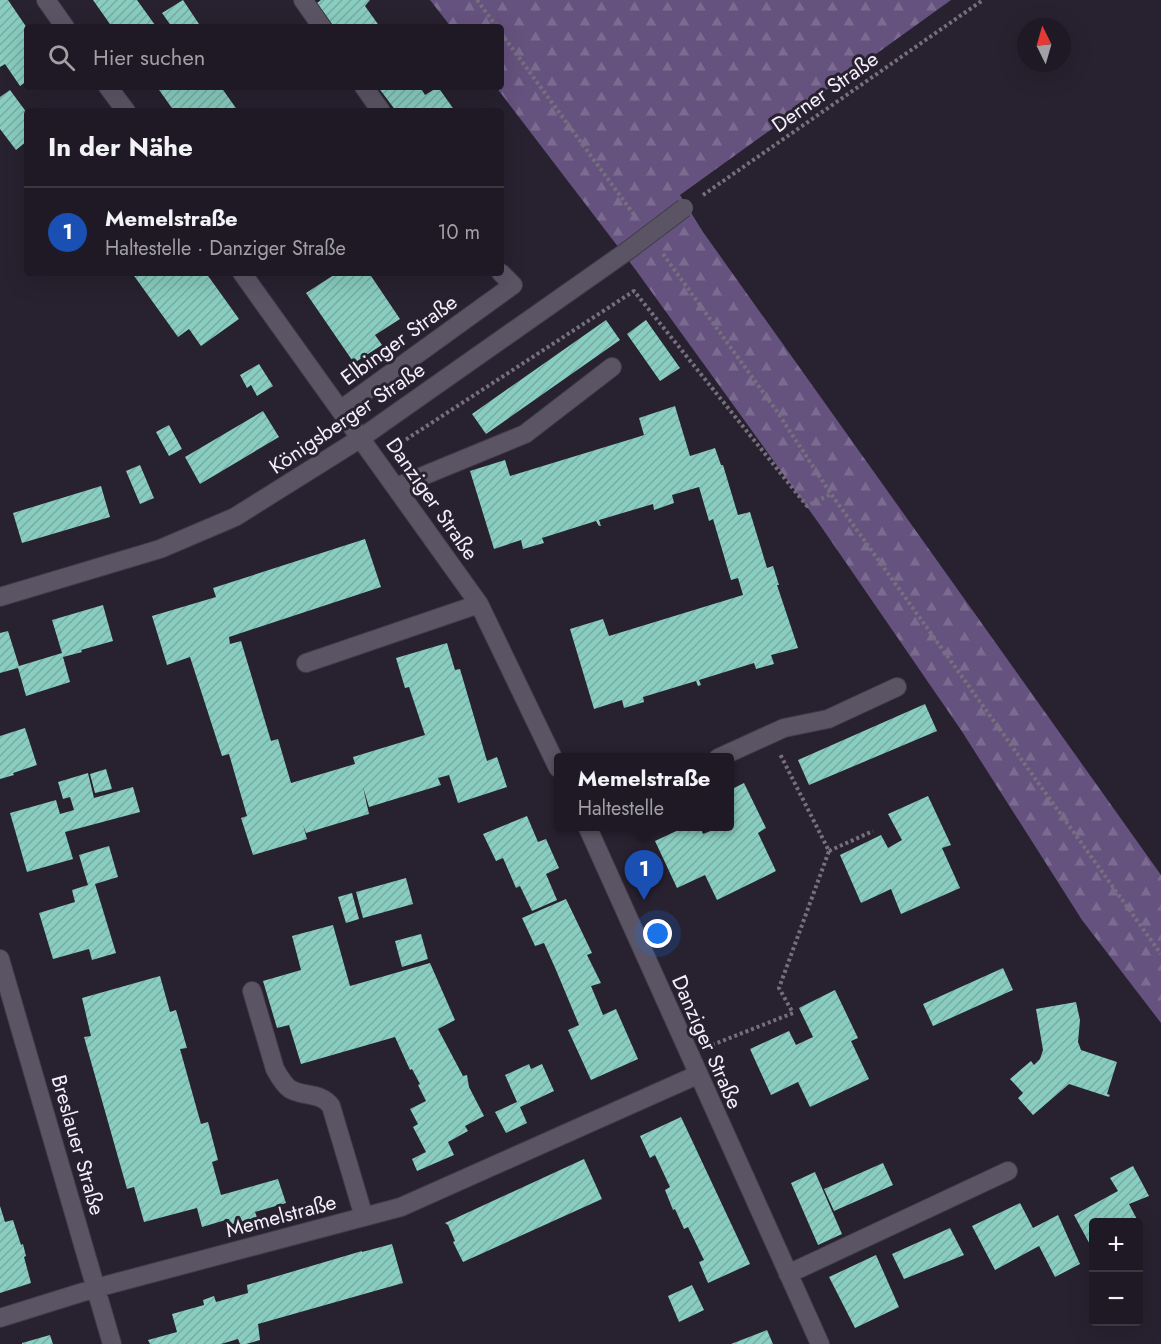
<!DOCTYPE html>
<html lang="de">
<head>
<meta charset="utf-8">
<style>
  :root { --surface:#1e1924; --page:#2b2631; --text:#f1f3f6; --muted:#a1a0a6; --line:#3c3841; --accent:#0b8043 }
  body { margin:0; font-family:Jost,sans-serif; background:var(--page); color:var(--text) }
  .controls { position:absolute; right:18px; bottom:18px; display:grid; overflow:hidden; border-radius:6px; box-shadow:0 6px 24px #0002 }
  .controls button { width:54px; height:54px; display:grid; place-items:center; padding:0; border:0; border-bottom:2px solid var(--line); background:var(--surface); color:var(--text); font:30px sans-serif }
  .compass { position:absolute; left:1017px; top:18px; width:54px; height:54px; border-radius:50%; background:var(--surface); box-shadow:0 6px 24px #0002; rotate:355deg }
  .you { position:absolute; left:658px; top:934px; width:21px; height:21px; margin:-15px; border:4px solid #fff; border-radius:50%; background:#1a73e8; box-shadow:0 0 0 9px #1a73e833 }
  .badge { display:grid; place-items:center; width:39px; height:39px; border-radius:50%; background:var(--accent); color:#fff; font-size:20px; font-weight:700 }
  .pin { position:absolute; translate:-50% -50px; filter:drop-shadow(0 2px 3px #0008) }
  .pin::after { content:''; position:absolute; top:32px; width:21px; height:18px; background:inherit; clip-path:polygon(0 0,100% 0,50% 100%) }
  .popup { position:absolute; left:554px; top:753px; width:180px; height:78px; box-sizing:border-box; display:grid; place-content:center; border-radius:6px; background:var(--surface); filter:drop-shadow(0 2px 4px #0005); font-size:20px; white-space:nowrap; color:var(--muted) }
  .popup b { font-size:22px; color:var(--text) }
  .popup::after { content:''; position:absolute; left:50%; top:100%; margin-left:-12px; border:12px solid transparent; border-top-color:var(--surface) }
  .list { margin:0; padding:0; list-style:none }
  h2 { display:flex; justify-content:space-between; align-items:center; height:78px; margin:0; padding:0 24px; font-size:26px }
  h2 small { font-size:20px; font-weight:400; color:var(--muted) }
  .list li { display:grid; grid-template-columns:39px 1fr auto; gap:18px; align-items:center; box-sizing:border-box; height:90px; padding:0 24px; border-top:2px solid var(--line) }
  .list b { display:block; font-size:22px; white-space:nowrap }
  .list p { margin:0; font-size:20px; white-space:nowrap; color:var(--muted) }
  .list em { font-size:20px; font-style:normal; color:var(--muted) }
  .icon { flex:none; width:33px; height:33px; fill:none; stroke:currentColor; stroke-width:2; stroke-linecap:round; stroke-linejoin:round }
  .map { position:relative; flex:none; width:1161px; height:1344px; overflow:hidden }
  .search { position:absolute; background:var(--surface); box-shadow:0 6px 24px #0002; left:24px; top:24px; width:480px; height:66px; display:flex; align-items:center; gap:15px; box-sizing:border-box; padding:0 21px; border-radius:6px; color:var(--muted); font-size:22px }
  .panel { position:absolute; background:var(--surface); box-shadow:0 6px 24px #0002; left:24px; top:108px; width:480px; height:168px; border-radius:6px }
  .map>svg:first-child { display:block }
  .forest { fill:url(#forest-firs) }
  .building { fill:url(#building-hatch) }
  .lines { fill:none; stroke-linecap:round; stroke-linejoin:round }
  .minor-casing { stroke:#423c4a; stroke-width:20 }
  .path { stroke:#76707d; stroke-width:4; stroke-dasharray:3 3; stroke-linecap:butt }
  .minor { stroke:#5b5465; stroke-width:18 }
  .minor-bridge-casing { stroke:#423c4a; stroke-width:20; stroke-linecap:butt }
  .minor-bridge { stroke:#5b5465; stroke-width:18 }
  .labels { text-anchor:middle; stroke-width:6; stroke-linejoin:round; paint-order:stroke }
  .street-label { font-size:21px; fill:#f3eef9; stroke:#282130 }
</style>
</head>
<body>
<div class="map">
<svg width="1161" height="1344" viewBox="0 0 1161 1344">
  <defs>
    <pattern id="forest-firs" width="22" height="20" patternUnits="userSpaceOnUse" patternTransform="scale(1.5)"><rect width="22" height="20" fill="#65527e"/><path d="M5 1l3.5 6h-7zM16 11l3.5 6h-7z" fill="#7c6b91"/></pattern>
    <pattern id="building-hatch" width="6" height="6" patternUnits="userSpaceOnUse" patternTransform="scale(1.5)"><rect width="6" height="6" fill="#88cdc0"/><path d="M-1 1l2-2M0 6l6-6M5 7l2-2" fill="none" stroke="#78aca3"/></pattern>
  </defs>
  <rect width="100%" height="100%" fill="#282130"/>
  <!-- forest -->
  <path class="forest" d="M 430,0 L 951,0 L 680,195 L 703,232 L 1161,875 L 1161,1023 L 1082,920 L 961,730 L 820,525 L 635,269 L 496,87 L 501,87 L 501,27 L 451,27 Z"/>
  <!-- building -->
  <path class="building" d="M 0,0 L 8,0 L 27,28 L 27,81 L 20,86 L 5,64 L 0,67 Z
    M 93,0 L 137,0 L 155,25 L 112,27 Z
    M 183,0 L 201,27 L 172,27 L 162,13 Z
    M 321,0 L 370,0 L 365,6 L 380,27 L 334,27 L 317,3 Z
    M 157,87 L 221,87 L 238,111 L 174,111 Z
    M 378,87 L 420,87 L 425,95 L 438,87 L 455,111 L 396,111 Z
    M 10,90 L 27,113 L 27,141 L 16,150 L 0,129 L 0,97 Z
    M 132,273 L 206,273 L 239,319 L 201,346 L 189,329 L 178,337 Z
    M 337,273 L 369,273 L 400,319 L 375,335 L 382,345 L 354,363 L 306,293 Z
    M 606,320 L 620,340 L 486,434 L 472,414 Z
    M 646,320 L 680,368 L 660,381 L 627,334 Z
    M 259,364 L 273,386 L 257,396 L 251,385 L 247,388 L 240,375 Z
    M 675,406 L 690,456 L 715,448 L 721,465 L 723,465 L 738,515 L 750,512 L 767,568 L 773,566 L 779,585 L 777,585 L 798,648 L 771,655 L 774,664 L 756,669 L 754,663 L 699,680 L 701,685 L 698,686 L 696,681 L 643,697 L 644,702 L 624,708 L 622,700 L 594,709 L 570,629 L 603,619 L 609,636 L 743,595 L 738,578 L 731,580 L 713,519 L 709,521 L 699,487 L 672,495 L 674,503 L 654,510 L 653,504 L 599,520 L 601,526 L 599,526 L 596,521 L 542,538 L 544,543 L 523,549 L 521,540 L 494,549 L 470,471 L 505,460 L 510,476 L 638,437 L 644,435 L 639,418 Z
    M 263,411 L 279,437 L 200,484 L 185,457 Z
    M 169,425 L 182,449 L 169,456 L 156,432 Z
    M 140,465 L 154,498 L 140,504 L 126,471 Z
    M 101,486 L 110,517 L 22,543 L 13,513 Z
    M 365,539 L 381,587 L 229,637 L 230,644 L 241,641 L 271,741 L 278,739 L 291,783 L 355,764 L 353,757 L 425,735 L 409,687 L 405,688 L 396,658 L 447,643 L 455,670 L 460,669 L 487,761 L 497,757 L 507,787 L 458,803 L 449,775 L 438,778 L 441,785 L 369,807 L 363,787 L 369,814 L 306,833 L 303,825 L 307,839 L 253,855 L 241,818 L 247,816 L 229,754 L 222,756 L 190,657 L 167,665 L 152,616 L 216,597 L 213,588 Z
    M 103,605 L 113,641 L 81,650 L 82,652 L 63,657 L 70,682 L 26,696 L 18,668 L 0,673 L 0,633 L 8,631 L 19,666 L 62,653 L 52,620 Z
    M 925,704 L 937,731 L 809,785 L 798,760 Z
    M 25,728 L 37,765 L 13,773 L 14,775 L 0,779 L 0,736 Z
    M 106,769 L 112,789 L 95,793 L 90,774 Z
    M 88,773 L 94,798 L 133,787 L 140,812 L 65,832 L 73,859 L 27,872 L 10,813 L 56,800 L 60,814 L 74,810 L 70,797 L 63,799 L 58,782 Z
    M 744,783 L 766,828 L 758,833 L 776,871 L 717,900 L 705,875 L 677,888 L 655,841 L 687,826 L 700,826 L 703,834 L 718,828 L 717,826 L 730,826 L 730,790 Z
    M 928,796 L 951,845 L 942,848 L 960,888 L 901,914 L 891,889 L 861,903 L 840,855 L 881,835 L 888,848 L 902,840 L 888,814 Z
    M 527,816 L 538,842 L 546,839 L 559,868 L 546,874 L 557,900 L 532,911 L 520,886 L 516,888 L 503,858 L 496,861 L 483,834 Z
    M 109,846 L 118,877 L 95,884 L 116,953 L 92,960 L 89,949 L 53,959 L 39,913 L 75,902 L 72,890 L 88,885 L 79,855 Z
    M 406,878 L 413,904 L 363,918 L 356,892 Z
    M 352,893 L 359,919 L 346,923 L 338,897 Z
    M 566,899 L 592,953 L 587,955 L 601,983 L 591,986 L 603,1015 L 616,1009 L 638,1059 L 591,1080 L 568,1030 L 579,1025 L 556,970 L 544,943 L 535,946 L 522,918 Z
    M 333,925 L 350,986 L 430,963 L 455,1020 L 438,1029 L 463,1076 L 467,1075 L 469,1087 L 484,1116 L 465,1126 L 468,1131 L 448,1142 L 454,1155 L 417,1171 L 412,1159 L 426,1152 L 413,1127 L 418,1124 L 410,1109 L 426,1101 L 418,1085 L 420,1084 L 412,1069 L 410,1070 L 395,1037 L 301,1064 L 289,1025 L 277,1028 L 263,981 L 301,970 L 292,936 Z
    M 421,934 L 428,959 L 402,967 L 395,941 Z
    M 1003,968 L 1013,990 L 933,1026 L 923,1004 Z
    M 160,976 L 170,1012 L 176,1010 L 187,1048 L 180,1049 L 201,1124 L 208,1122 L 218,1160 L 212,1162 L 221,1195 L 278,1179 L 286,1203 L 255,1212 L 257,1217 L 230,1225 L 229,1219 L 202,1227 L 197,1208 L 144,1222 L 134,1187 L 127,1189 L 84,1037 L 91,1036 L 82,998 Z
    M 835,990 L 858,1038 L 851,1041 L 869,1079 L 810,1107 L 798,1082 L 771,1095 L 750,1049 L 789,1031 L 796,1045 L 813,1037 L 799,1008 Z
    M 1076,1002 L 1080,1020 L 1078,1042 L 1081,1050 L 1117,1062 L 1107,1094 L 1110,1095 L 1109,1097 L 1069,1084 L 1033,1115 L 1018,1098 L 1023,1093 L 1010,1079 L 1031,1061 L 1034,1065 L 1040,1059 L 1043,1050 L 1036,1009 Z
    M 529,1064 L 531,1069 L 542,1064 L 554,1091 L 520,1107 L 527,1123 L 506,1133 L 495,1112 L 517,1102 L 505,1075 Z
    M 681,1117 L 750,1264 L 708,1283 L 699,1262 L 704,1260 L 688,1227 L 684,1229 L 675,1209 L 673,1210 L 665,1190 L 670,1187 L 655,1155 L 650,1158 L 640,1136 Z
    M 584,1159 L 602,1199 L 463,1262 L 453,1242 L 455,1241 L 448,1225 L 445,1223 Z
    M 883,1163 L 893,1185 L 834,1211 L 824,1189 Z
    M 1133,1166 L 1149,1196 L 1129,1204 L 1143,1231 L 1138,1234 L 1138,1222 L 1094,1222 L 1094,1252 L 1074,1215 L 1118,1191 L 1110,1178 Z
    M 815,1172 L 842,1234 L 818,1245 L 791,1183 Z
    M 1020,1203 L 1033,1228 L 1058,1215 L 1080,1264 L 1055,1277 L 1039,1246 L 995,1270 L 972,1226 Z
    M 0,1206 L 5,1222 L 13,1220 L 21,1245 L 23,1244 L 26,1256 L 24,1257 L 31,1283 L 0,1293 Z
    M 950,1228 L 964,1255 L 904,1279 L 892,1254 Z
    M 392,1244 L 403,1283 L 258,1324 L 260,1340 L 246,1344 L 240,1344 L 238,1339 L 221,1344 L 150,1344 L 148,1340 L 177,1332 L 172,1314 L 204,1305 L 203,1300 L 214,1296 L 216,1302 L 248,1293 L 247,1285 L 362,1251 L 362,1252 Z
    M 876,1255 L 899,1307 L 855,1328 L 829,1277 Z
    M 692,1285 L 704,1310 L 679,1322 L 668,1296 Z
    M 767,1330 L 773,1344 L 731,1344 Z
    M 50,1335 L 53,1344 L 22,1344 L 22,1343 Z"/>
  <g class="lines">
    <defs>
      <path id="minor" d="M 46,0 L 65,27
        M 303,0 L 322,27
        M 108,87 L 126,111
        M 364,87 L 381,111
        M 242,273 L 479,604 L 558,768
        M 340,410 L 513,285 L 501,273
        M 396,487 L 525,434 L 612,367
        M 0,597 L 160,549 L 235,517 L 361,438 L 630,249
        M 306,663 L 479,604
        M 718,758 L 784,728 L 828,719 L 897,687
        M 587,826 L 820,1344
        M 0,959 L 112,1344
        M 252,991 L 275,1069 C 279,1076 283,1084 290,1089 C 303,1097 321,1092 331,1106 L 364,1217
        M 788,1274 L 1008,1171
        M 0,1318 L 96,1288 L 401,1207 L 697,1075"/>
    </defs>
    <!-- minor casing -->
    <use href="#minor" class="minor-casing"/>
    <!-- path -->
    <path class="path" d="M 477,0 L 497,27
      M 501,33 L 635,216
      M 703,195 L 983,0
      M 663,254 L 776,410 L 831,494 L 1161,954
      M 396,446 L 634,291 L 807,506 L 831,494
      M 829,851 L 873,831
      M 712,1045 L 793,1013 L 779,988 L 829,851 L 780,754"/>
    <!-- minor -->
    <use href="#minor" class="minor"/>
    <defs>
      <path id="minor-bridge" d="M 630,249 L 684,208"/>
    </defs>
    <!-- minor-bridge casing -->
    <use href="#minor-bridge" class="minor-bridge-casing"/>
    <!-- minor-bridge -->
    <use href="#minor-bridge" class="minor-bridge"/>
  </g>
  <g class="labels">
    <!-- street labels -->
    <g class="street-label">
      <text transform="translate(825 92) rotate(-35)" y="7">Derner Straße</text>
      <text transform="translate(399 340) rotate(-36)" y="7">Elbinger Straße</text>
      <text transform="translate(347 418) rotate(-34)" y="7">Königsberger Straße</text>
      <text transform="translate(432 499) rotate(55)" y="7">Danziger Straße</text>
      <text transform="translate(707 1042) rotate(66)" y="7">Danziger Straße</text>
      <text transform="translate(78 1145) rotate(74)" y="7">Breslauer Straße</text>
      <text transform="translate(281 1216) rotate(-15)" y="7">Memelstraße</text>
    </g>
  </g>
</svg>
<div class="controls">
<button>+</button>
<button>−</button>
</div>
<svg class="compass" viewBox="-18 -18 36 36"><path d="M0-13l5 13h-10z" fill="#e53935"/><path d="M0 13l5-13h-10z" fill="#a1a0a6"/></svg>
<div class="you"></div>
<div class="pin badge" style="left:644px;top:900px;background:#1a4fb4">1</div>
<div class="popup"><b>Memelstraße</b>Haltestelle</div>
<div class="search"><svg class="icon" aria-label="search" viewBox="0 0 24 24"><circle cx="10" cy="10" r="6"/><path d="M15 15l6 6"/></svg>Hier suchen</div>
<section class="panel">
<h2>In der Nähe<small></small></h2>
<ul class="list">
<li><span class="badge" style="background:#1a4fb4">1</span><div><b>Memelstraße</b><p>Haltestelle · Danziger Straße</p></div><em>10 m</em></li>
</ul>
</section>
</div>
</body>
</html>
